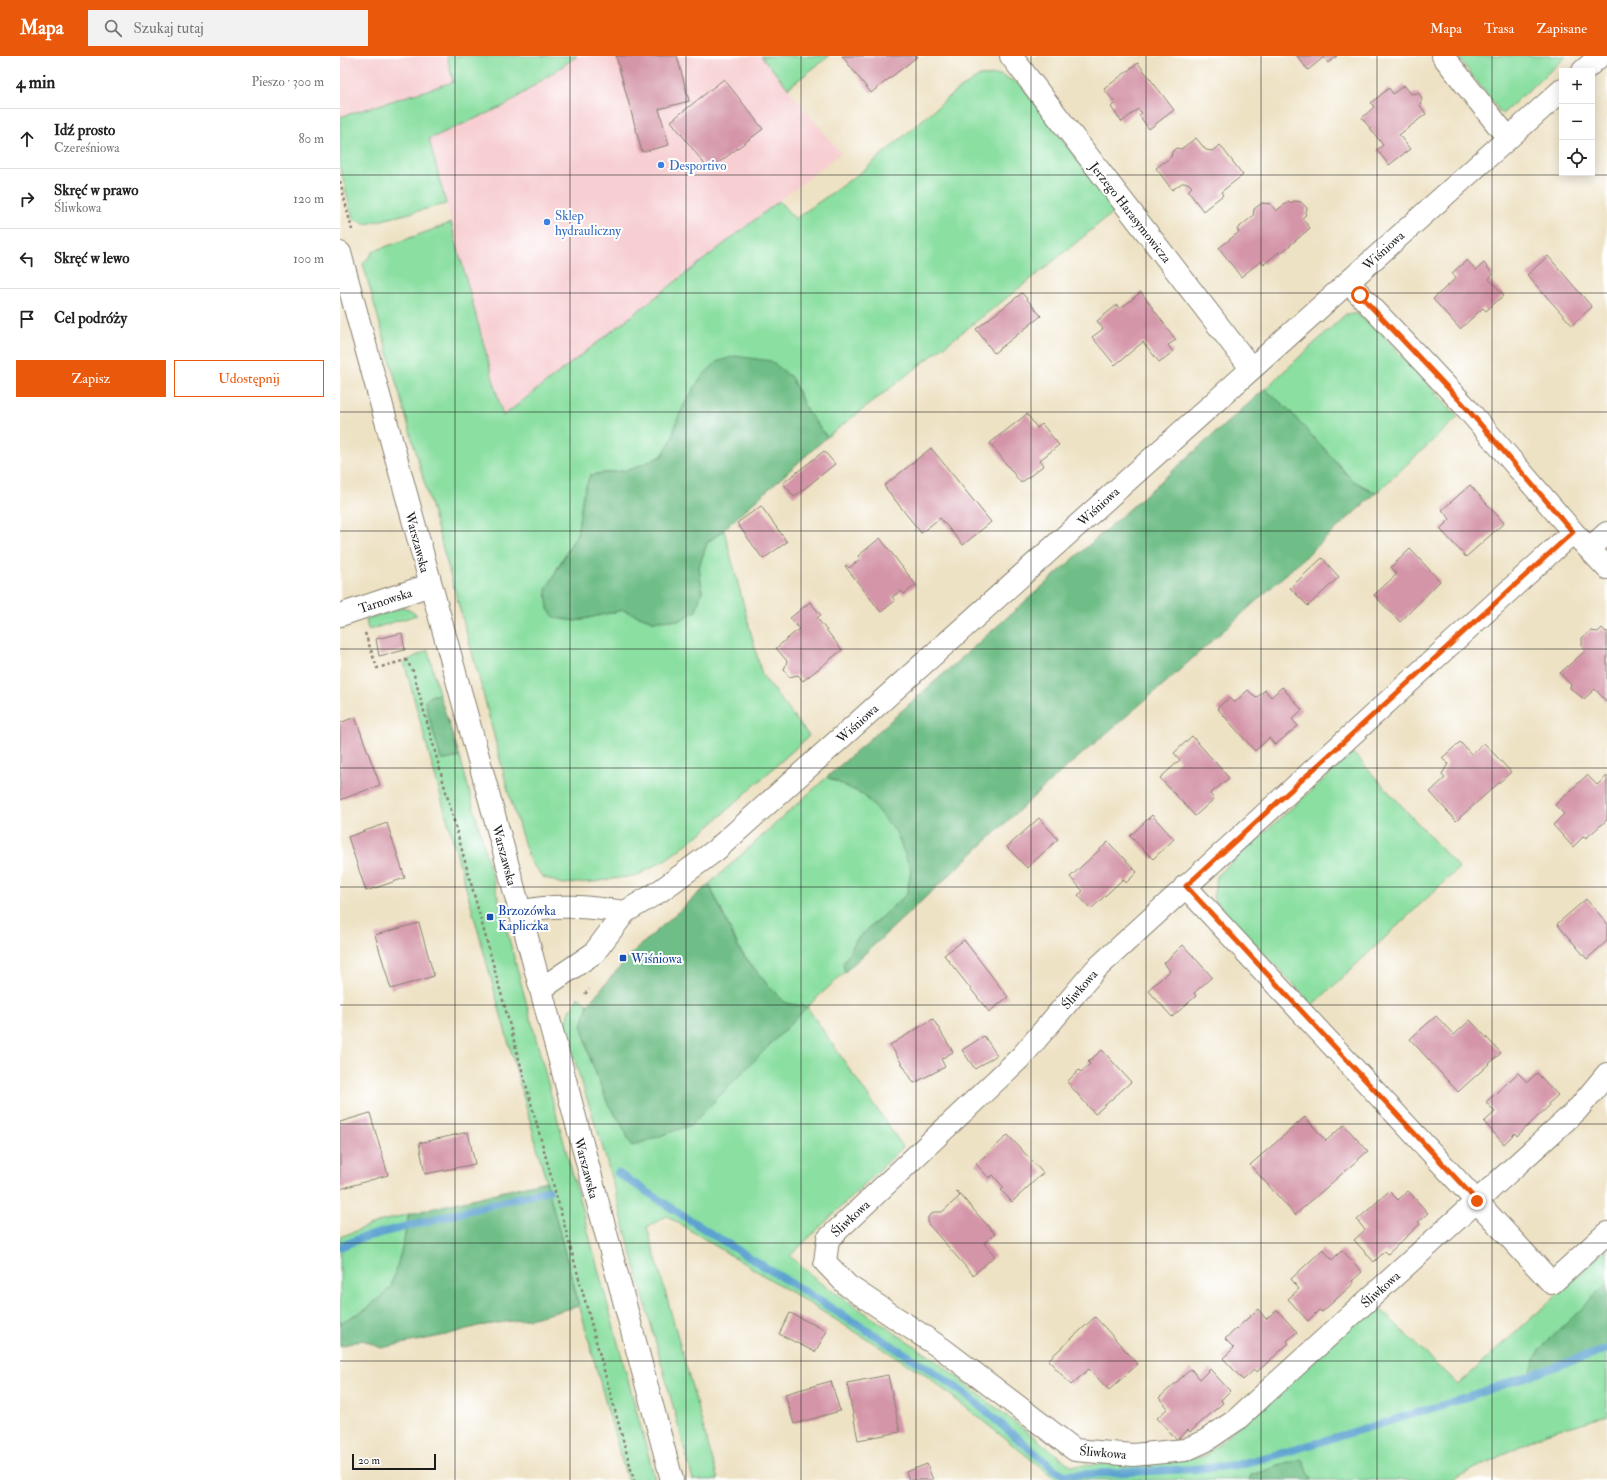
<!DOCTYPE html>
<html lang="pl">
<head>
<meta charset="utf-8">
<style>
  :root { --surface:#fff; --page:#f2f2f2; --text:#222; --muted:#767676; --line:#e0e0e0; --accent:#ea580c }
  body { margin:0; font-family:"IM FELL Double Pica",serif; background:var(--page); color:var(--text) }
  .controls { position:absolute; right:12px; top:12px; display:grid; overflow:hidden; border-radius:0px; box-shadow:0 2px 10px #0003 }
  .controls button { width:36px; height:36px; display:grid; place-items:center; padding:0; border:0; border-bottom:1px solid var(--line); background:var(--surface); color:var(--text); font:20px sans-serif }
  .scale { position:absolute; left:12px; bottom:10px; width:84px; box-sizing:border-box; padding-left:4px; border:2px solid #1c1c1c; border-top:0; font-size:11px; line-height:14px; white-space:nowrap; color:#1c1c1c; -webkit-text-stroke:3px #fff; paint-order:stroke }
  .stop { position:absolute; width:12px; height:12px; margin:-9px; border:3px solid #ea580c; border-radius:50%; background:#fff }
  .stop.end { background:#ea580c; border-color:#fff; box-shadow:0 1px 4px #0008 }
  .list { margin:0; padding:0; list-style:none }
  h2 { display:flex; justify-content:space-between; align-items:center; height:52px; margin:0; padding:0 16px; font-size:17px }
  h2 small { font-size:13px; font-weight:400; color:var(--muted) }
  .list li { display:grid; grid-template-columns:26px 1fr auto; gap:12px; align-items:center; box-sizing:border-box; height:60px; padding:0 16px; border-top:1px solid var(--line) }
  .list b { display:block; font-size:15px; white-space:nowrap }
  .list p { margin:0; font-size:13px; white-space:nowrap; color:var(--muted) }
  .list em { font-size:13px; font-style:normal; color:var(--muted) }
  .actions { display:flex; gap:8px; padding:12px 16px }
  .actions a { flex:1; padding:9px 0; border:1px solid var(--accent); border-radius:0px; text-align:center; font-size:14px; color:var(--accent) }
  .actions .main { background:var(--accent); color:#fff }
  .icon { flex:none; width:22px; height:22px; fill:none; stroke:currentColor; stroke-width:2; stroke-linecap:round; stroke-linejoin:round }
  .map { position:relative; flex:none; width:1267px; height:1424px; overflow:hidden }
  header { display:flex; align-items:center; gap:24px; box-sizing:border-box; height:56px; padding:0 20px; background:var(--accent); color:#fff }
  header strong { font-size:19px }
  nav { display:flex; gap:22px; margin-inline-start:auto; font-size:14px }
  .search { width:280px; height:36px; background:var(--page); display:flex; align-items:center; gap:10px; box-sizing:border-box; padding:0 14px; border-radius:0px; color:var(--muted); font-size:15px }
  main { display:flex }
  aside { flex:1; background:var(--surface) }
  .map>svg:first-child { display:block }
  .built { fill:#f7cfd2 }
  .green { fill:#8adfa1; stroke:#537e5e }
  .forest { fill:#6fbe87; stroke:#466d52 }
  .lines { fill:none; stroke-linecap:round; stroke-linejoin:round }
  .stream { stroke:#5ba1d0; stroke-width:8 }
  .building { fill:#d495a8 }
  .minor-casing { stroke:#857f70; stroke-width:24 }
  .major-casing { stroke:#857f70; stroke-width:24 }
  .path { stroke:#857f70; stroke-width:2.5; stroke-dasharray:3 3; stroke-linecap:butt }
  .minor { stroke:#fff; stroke-width:22 }
  .major { stroke:#fff; stroke-width:22 }
  .route { stroke:#ea580c; stroke-width:5 }
  .grid { fill:none; stroke:#1c1c1c; stroke-width:1; stroke-opacity:0.55 }
  .shop-dot { fill:#3f7fe0; stroke:#fff; stroke-width:1.5 }
  .transit-dot { fill:#1a4fb4; stroke:#fff; stroke-width:1.5 }
  .labels { text-anchor:middle; stroke-width:4; stroke-linejoin:round; paint-order:stroke }
  .shop-label { font-size:13px; fill:#366cbe; stroke:#fff; text-anchor:start }
  .street-label { font-size:13px; fill:#1c1c1c; stroke:#fff }
  .transit-label { font-size:13px; fill:#164399; stroke:#fff; text-anchor:start }
</style>
</head>
<body>
<header>
<strong>Mapa</strong>
<div class="search"><svg class="icon" aria-label="search" viewBox="0 0 24 24"><circle cx="10" cy="10" r="6"/><path d="M15 15l6 6"/></svg>Szukaj tutaj</div>
<nav><a>Mapa</a><a>Trasa</a><a>Zapisane</a></nav>
</header>
<main>
<aside>
<h2>4 min<small>Pieszo · 300 m</small></h2>
<ul class="list">
<li><svg class="icon" aria-label="ahead" viewBox="0 0 24 24"><path d="M12 20V5M6 11l6-6 6 6"/></svg><div><b>Idź prosto</b><p>Czereśniowa</p></div><em>80 m</em></li>
<li><svg class="icon" aria-label="right" viewBox="0 0 24 24"><path d="M7 20v-9h11M14 6l5 5-5 5"/></svg><div><b>Skręć w prawo</b><p>Śliwkowa</p></div><em>120 m</em></li>
<li><svg class="icon" aria-label="left" viewBox="0 0 24 24"><path d="M17 20v-9H6M10 6l-5 5 5 5"/></svg><div><b>Skręć w lewo</b></div><em>100 m</em></li>
<li><svg class="icon" aria-label="arrive" viewBox="0 0 24 24"><path d="M6 21V4h12l-3 4 3 4H6"/></svg><div><b>Cel podróży</b></div></li>
</ul>
<div class="actions"><a class="main">Zapisz</a><a>Udostępnij</a></div>
</aside>
<div class="map">
<svg width="1267" height="1424" viewBox="0 0 1267 1424">
  <rect width="100%" height="100%" fill="#fff"/>
  <filter id="ink" filterUnits="userSpaceOnUse"><feTurbulence type="fractalNoise" baseFrequency=".025" numOctaves="2"/><feDisplacementMap in="SourceGraphic" scale="8" xChannelSelector="R" yChannelSelector="G"/><feConvolveMatrix kernelMatrix="1 2 1 2 8 2 1 2 1" color-interpolation-filters="sRGB"/></filter>
  <filter id="wash" filterUnits="userSpaceOnUse"><feTurbulence type="fractalNoise" baseFrequency=".012" numOctaves="4" result="noise"/><feDisplacementMap in="SourceGraphic" scale="16" xChannelSelector="R" yChannelSelector="G"/><feGaussianBlur stdDeviation="0.9" result="paint"/><feColorMatrix in="noise" values="0 0 0 0 0 0 0 0 0 0 0 0 0 0 0 0 0 1.4 0 .05"/><feComposite in="paint" operator="in"/></filter>
  <g filter="url(#wash)">
    <rect width="100%" height="100%" fill="#eee2c4"/>
    <!-- built -->
    <path class="built" d="M 0,0 L 200,0 L 0,79 Z
      M 237,0 L 421,0 L 501,97 L 163,360 L 89,83 L 166,49 Z"/>
    <!-- green -->
    <path class="green" d="M 107,0 L 237,0 L 166,49 L 89,83 L 106,148 L 26,168 L 13,163 L 0,111 L 0,61 L 113,26 Z
      M 421,0 L 489,0 L 448,32 Z
      M 1117,0 L 1227,0 L 1162,58 Z
      M 660,19 L 680,28 L 776,154 L 700,216 L 487,381 L 467,355 L 451,321 L 337,364 L 332,383 L 322,400 L 289,414 L 250,419 L 243,439 L 237,478 L 216,514 L 235,565 L 283,554 L 313,565 L 340,564 L 356,555 L 362,535 L 359,511 L 367,487 L 384,474 L 422,619 L 469,680 L 365,774 L 328,802 L 298,819 L 253,826 L 222,828 L 203,821 L 190,806 L 170,742 L 137,614 L 23,208 L 34,195 L 111,167 L 163,360 L 439,145 L 455,163 L 524,114 L 616,35 L 640,20 Z
      M 1006,258 L 1017,258 L 1040,276 L 1118,361 L 1036,437 L 1012,424 L 982,390 L 925,333 Z
      M 64,551 L 77,559 L 28,574 L 26,563 Z
      M 88,594 L 99,638 L 90,640 L 85,646 L 101,703 L 105,704 L 120,701 L 315,1424 L 287,1424 C 244,1271 205,1117 162,963 C 130,844 96,725 64,606 Z
      M 1013,697 L 1119,812 L 973,949 L 873,843 L 877,819 Z
      M 487,721 L 524,739 L 556,776 L 571,814 L 567,838 L 516,884 L 504,908 L 505,916 L 467,951 L 563,1091 L 450,1200 L 479,1226 L 594,1303 L 731,1410 L 864,1401 L 1035,1248 L 1118,1329 L 1267,1193 L 1267,1228 L 1190,1317 L 1267,1292 L 1267,1360 L 1206,1377 L 1112,1424 L 973,1424 L 961,1403 L 911,1419 L 909,1424 L 717,1424 L 584,1318 L 327,1160 L 307,1171 L 378,1424 L 353,1424 L 263,1092 L 224,972 L 230,955 L 238,941 L 248,948 L 242,971 L 250,1002 L 268,1048 L 282,1069 L 292,1090 L 467,951 L 446,947 L 426,927 L 400,894 L 369,828 Z
      M 69,1158 L 63,1189 L 51,1231 L 28,1252 L 0,1267 L 0,1181 L 42,1165 Z"/>
    <!-- forest -->
    <path class="forest" d="M 395,300 L 431,305 L 451,321 L 467,355 L 487,381 L 384,473 L 367,487 L 359,511 L 362,535 L 356,555 L 340,564 L 313,565 L 283,554 L 235,565 L 215,562 L 208,553 L 206,534 L 237,478 L 243,439 L 250,419 L 289,414 L 322,400 L 332,383 L 337,364 L 345,347 L 360,323 L 376,306 Z
      M 925,333 L 947,352 L 1012,424 L 1036,437 L 823,629 L 715,721 L 505,916 L 503,908 L 516,884 L 567,838 L 571,814 L 556,776 L 524,739 L 487,721 Z
      M 99,638 L 120,701 L 105,704 L 101,703 L 85,645 L 90,640 Z
      M 369,828 L 400,895 L 426,927 L 446,947 L 467,951 L 351,1069 L 292,1090 L 282,1069 L 268,1048 L 250,1002 L 242,971 L 248,948 L 292,897 Z
      M 206,1125 L 239,1250 L 193,1262 L 138,1270 L 106,1279 L 41,1292 L 23,1284 L 0,1290 L 0,1267 L 28,1252 L 51,1231 L 63,1189 L 69,1158 Z
      M 1267,1228 L 1267,1292 L 1190,1317 L 1199,1294 Z
      M 961,1403 L 973,1424 L 909,1424 L 911,1419 Z"/>
    <g class="lines">
      <!-- stream -->
      <path class="stream" d="M 278,1117 L 370,1177 L 591,1314 L 628,1340 L 715,1414 L 724,1419 L 853,1413 L 896,1409 L 943,1397 L 1103,1349 L 1267,1293
        M 0,1191 L 21,1182 L 209,1134"/>
    </g>
    <g id="blocks">
      <!-- building -->
      <path class="building" d="M 276,0 L 337,0 L 349,45 L 319,53 L 329,89 L 302,96 Z
        M 502,0 L 578,0 L 531,37 Z
        M 957,0 L 997,0 L 988,7 L 984,1 L 968,14 Z
        M 798,7 L 834,54 L 809,73 L 799,59 L 802,57 L 798,53 L 782,66 L 771,51 L 775,47 L 764,33 Z
        M 384,23 L 423,73 L 369,114 L 331,65 Z
        M 1064,29 L 1071,38 L 1078,37 L 1082,42 L 1080,49 L 1086,58 L 1059,79 L 1070,93 L 1049,109 L 1037,94 L 1043,89 L 1022,62 L 1034,51 L 1031,47 L 1049,32 L 1053,38 Z
        M 856,82 L 866,94 L 872,95 L 880,89 L 903,119 L 881,136 L 883,139 L 863,155 L 848,135 L 852,131 L 848,127 L 842,127 L 832,134 L 816,112 L 831,101 L 832,96 L 836,92 L 841,93 Z
        M 949,145 L 951,147 L 954,145 L 961,146 L 967,152 L 965,160 L 962,162 L 970,172 L 940,198 L 939,196 L 924,208 L 921,205 L 901,221 L 879,192 L 899,176 L 897,173 L 913,160 L 914,153 L 922,147 L 931,148 L 936,155 Z
        M 1208,200 L 1252,251 L 1232,269 L 1187,219 Z
        M 1127,204 L 1136,214 L 1144,207 L 1153,218 L 1149,223 L 1164,239 L 1146,255 L 1143,252 L 1120,273 L 1093,243 L 1116,222 L 1112,217 Z
        M 801,236 L 836,284 L 828,289 L 833,296 L 819,306 L 803,286 L 775,309 L 752,281 L 763,273 L 757,265 L 777,249 L 780,253 Z
        M 682,237 L 701,260 L 654,297 L 636,273 Z
        M 687,358 L 697,372 L 702,368 L 719,389 L 700,404 L 704,409 L 681,427 L 650,387 Z
        M 591,392 L 651,466 L 623,489 L 600,462 L 581,477 L 544,430 Z
        M 484,395 L 495,408 L 454,441 L 443,427 Z
        M 1130,429 L 1164,467 L 1126,501 L 1100,473 L 1110,463 L 1102,454 Z
        M 421,450 L 447,486 L 423,503 L 397,467 Z
        M 540,482 L 576,529 L 564,538 L 561,535 L 552,541 L 555,545 L 541,556 L 505,510 L 506,509 L 509,512 L 520,503 L 518,500 Z
        M 1070,493 L 1100,525 L 1060,566 L 1034,539 L 1057,518 L 1051,511 Z
        M 982,502 L 999,521 L 968,550 L 950,532 Z
        M 470,546 L 481,559 L 477,562 L 502,594 L 463,625 L 458,619 L 449,621 L 444,614 L 447,605 L 436,592 L 459,573 L 450,562 Z
        M 1262,572 L 1266,576 L 1267,575 L 1267,646 L 1255,633 L 1244,643 L 1230,632 L 1231,629 L 1220,617 L 1245,595 L 1242,591 L 1242,582 L 1250,575 L 1258,576 Z
        M 62,577 L 65,594 L 39,600 L 36,583 Z
        M 942,631 L 962,654 L 952,663 L 958,670 L 935,689 L 929,682 L 915,695 L 877,652 L 889,642 L 894,647 L 908,634 L 916,642 L 925,634 L 931,641 Z
        M 15,661 L 40,729 L 0,744 L 0,667 Z
        M 852,680 L 889,722 L 870,738 L 874,743 L 855,760 L 820,722 L 840,704 L 834,697 Z
        M 1120,686 L 1131,698 L 1144,687 L 1171,716 L 1116,765 L 1090,736 L 1105,722 L 1102,718 L 1108,708 L 1102,702 Z
        M 1247,719 L 1257,729 L 1267,720 L 1267,764 L 1246,782 L 1244,780 L 1233,791 L 1213,769 L 1224,758 L 1215,749 Z
        M 812,759 L 834,783 L 813,803 L 790,780 Z
        M 699,762 L 718,783 L 687,812 L 667,791 Z
        M 47,767 L 65,822 L 26,835 L 8,781 Z
        M 768,786 L 797,816 L 786,827 L 783,823 L 751,853 L 738,839 L 743,835 L 730,821 Z
        M 1246,843 L 1267,867 L 1267,885 L 1247,903 L 1217,868 Z
        M 79,867 L 94,920 L 51,933 L 35,879 Z
        M 624,884 L 668,941 L 649,956 L 604,899 Z
        M 843,889 L 872,921 L 854,937 L 856,940 L 832,961 L 808,934 L 830,915 L 824,907 Z
        M 1096,960 L 1114,979 L 1130,964 L 1161,997 L 1118,1036 L 1070,983 Z
        M 593,963 L 613,996 L 601,1003 L 605,1011 L 574,1027 L 550,989 Z
        M 644,980 L 657,999 L 635,1013 L 622,994 Z
        M 762,994 L 791,1026 L 755,1058 L 727,1026 L 739,1014 L 741,1016 L 750,1008 L 748,1006 Z
        M 1178,1017 L 1187,1026 L 1197,1017 L 1218,1039 L 1208,1048 L 1209,1050 L 1177,1080 L 1175,1077 L 1164,1088 L 1144,1066 L 1155,1056 L 1146,1046 Z
        M 30,1057 L 48,1119 L 0,1133 L 0,1066 Z
        M 965,1061 L 986,1085 L 1004,1069 L 1028,1095 L 955,1159 L 910,1109 Z
        M 128,1076 L 135,1108 L 85,1118 L 79,1087 Z
        M 668,1079 L 703,1117 L 672,1146 L 661,1134 L 664,1132 L 653,1119 L 649,1122 L 636,1108 Z
        M 617,1135 L 655,1178 L 644,1187 L 655,1200 L 633,1219 L 588,1168 L 588,1161 L 594,1156 L 602,1156 L 620,1140 L 616,1136 Z
        M 1049,1135 L 1058,1144 L 1068,1135 L 1088,1157 L 1078,1166 L 1080,1168 L 1048,1198 L 1045,1195 L 1034,1206 L 1014,1184 L 1025,1174 L 1017,1164 Z
        M 983,1193 L 992,1204 L 1002,1194 L 1022,1216 L 1012,1225 L 1014,1227 L 982,1256 L 979,1254 L 968,1265 L 948,1243 L 959,1233 L 951,1223 Z
        M 918,1253 L 926,1263 L 937,1254 L 957,1276 L 947,1285 L 949,1287 L 917,1316 L 914,1314 L 903,1324 L 883,1302 L 894,1292 L 885,1283 Z
        M 450,1257 L 487,1275 L 475,1296 L 439,1278 Z
        M 755,1261 L 798,1308 L 769,1334 L 749,1313 L 731,1329 L 708,1304 Z
        M 851,1313 L 860,1323 L 870,1313 L 890,1335 L 881,1344 L 883,1347 L 850,1376 L 848,1374 L 837,1384 L 817,1362 L 828,1352 L 819,1342 Z
        M 548,1319 L 560,1376 L 518,1384 L 507,1327 Z
        M 491,1325 L 500,1355 L 454,1368 L 445,1338 Z
        M 587,1408 L 593,1424 L 569,1424 L 566,1416 Z"/>
    </g>
  </g>
  <g filter="url(#ink)">
    <use href="#blocks" fill-opacity="0" stroke="#857f70" stroke-width="1"/>
    <g class="lines">
      <defs>
        <path id="minor" d="M 671,0 L 911,312
          M 1103,0 L 1168,82
          M 1243,15 L 1260,0
          M 1008,226 L 1123,348 L 1233,476 L 1267,512
          M 1233,476 L 756,913 L 682,1000 L 488,1183 L 485,1206 L 508,1230 L 604,1294 L 735,1394 L 793,1399 L 845,1394 L 865,1385 L 896,1364 L 1237,1054 L 1267,1018
          M 1249,493 L 1267,477
          M 0,559 L 90,529
          M 845,830 L 1212,1227 L 1267,1177
          M 180,856 C 214,847 251,851 285,856
          M 201,933 L 254,897 L 285,856 L 320,835 L 376,794 L 1222,34"/>
        <path id="major" d="M 0,197 L 162,788 L 332,1424"/>
      </defs>
      <!-- minor casing -->
      <use href="#minor" class="minor-casing"/>
      <!-- major casing -->
      <use href="#major" class="major-casing"/>
      <!-- path -->
      <path class="path" d="M 0,125 L 12,174
        M 25,577 L 37,612 L 66,604 L 73,615 L 294,1424
        M 245,938 L 249,933"/>
      <!-- minor -->
      <use href="#minor" class="minor"/>
      <!-- major -->
      <use href="#major" class="major"/>
    </g>
  </g>
  <g class="lines" filter="url(#ink)">
    <!-- route -->
    <path class="route" d="M 1020,239 L 1123,348 L 1233,476 L 846,830 L 1137,1145"/>
  </g>
  <!-- grid -->
  <path class="grid" d="M 115,0 L 115,1424M 230,0 L 230,1424M 346,0 L 346,1424M 461,0 L 461,1424M 576,0 L 576,1424M 691,0 L 691,1424M 806,0 L 806,1424M 921,0 L 921,1424M 1037,0 L 1037,1424M 1152,0 L 1152,1424M 0,119 L 1267,119M 0,237 L 1267,237M 0,356 L 1267,356M 0,475 L 1267,475M 0,593 L 1267,593M 0,712 L 1267,712M 0,831 L 1267,831M 0,949 L 1267,949M 0,1068 L 1267,1068M 0,1187 L 1267,1187M 0,1305 L 1267,1305"/>
  <!-- markers -->
  <g class="shop-dot">
    <circle cx="321" cy="109" r="4"/>
    <circle cx="207" cy="166" r="4"/>
  </g>
  <g class="transit-dot">
    <rect x="146" y="857" width="8" height="8" rx="2"/>
    <rect x="279" y="898" width="8" height="8" rx="2"/>
  </g>
  <g class="labels">
    <!-- shop labels -->
    <g class="shop-label">
      <text x="329" y="114">Desportivo</text>
      <text x="215" y="164">Sklep<tspan x="215" dy="15">hydrauliczny</tspan></text>
    </g>
    <!-- street labels -->
    <g class="street-label">
      <text transform="translate(791 156) rotate(52)" y="5">Jerzego Harasymowicza</text>
      <text transform="translate(1043 194) rotate(-42)" y="5">Wiśniowa</text>
      <text transform="translate(758 450) rotate(-42)" y="5">Wiśniowa</text>
      <text transform="translate(78 486) rotate(75)" y="5">Warszawska</text>
      <text transform="translate(45 544) rotate(-18)" y="5">Tarnowska</text>
      <text transform="translate(517 667) rotate(-42)" y="5">Wiśniowa</text>
      <text transform="translate(165 799) rotate(75)" y="5">Warszawska</text>
      <text transform="translate(739 933) rotate(-49)" y="5">Śliwkowa</text>
      <text transform="translate(247 1112) rotate(75)" y="5">Warszawska</text>
      <text transform="translate(510 1162) rotate(-43)" y="5">Śliwkowa</text>
      <text transform="translate(1040 1233) rotate(-42)" y="5">Śliwkowa</text>
      <text transform="translate(763 1396) rotate(5)" y="5">Śliwkowa</text>
    </g>
    <!-- transit labels -->
    <g class="transit-label">
      <text x="158" y="859">Brzozówka<tspan x="158" dy="15">Kapliczka</tspan></text>
      <text x="291" y="907">Wiśniowa</text>
    </g>
  </g>
</svg>
<div class="controls">
<button>+</button>
<button>−</button>
<button><svg class="icon" aria-label="locate" viewBox="0 0 24 24"><circle cx="12" cy="12" r="6"/><path d="M12 2v4M12 18v4M2 12h4M18 12h4"/></svg></button>
</div>
<div class="scale">20 m</div>
<div class="stop" style="left:1020px;top:239px"></div>
<div class="stop end" style="left:1137px;top:1145px"></div>
</div>
</main>
</body>
</html>
